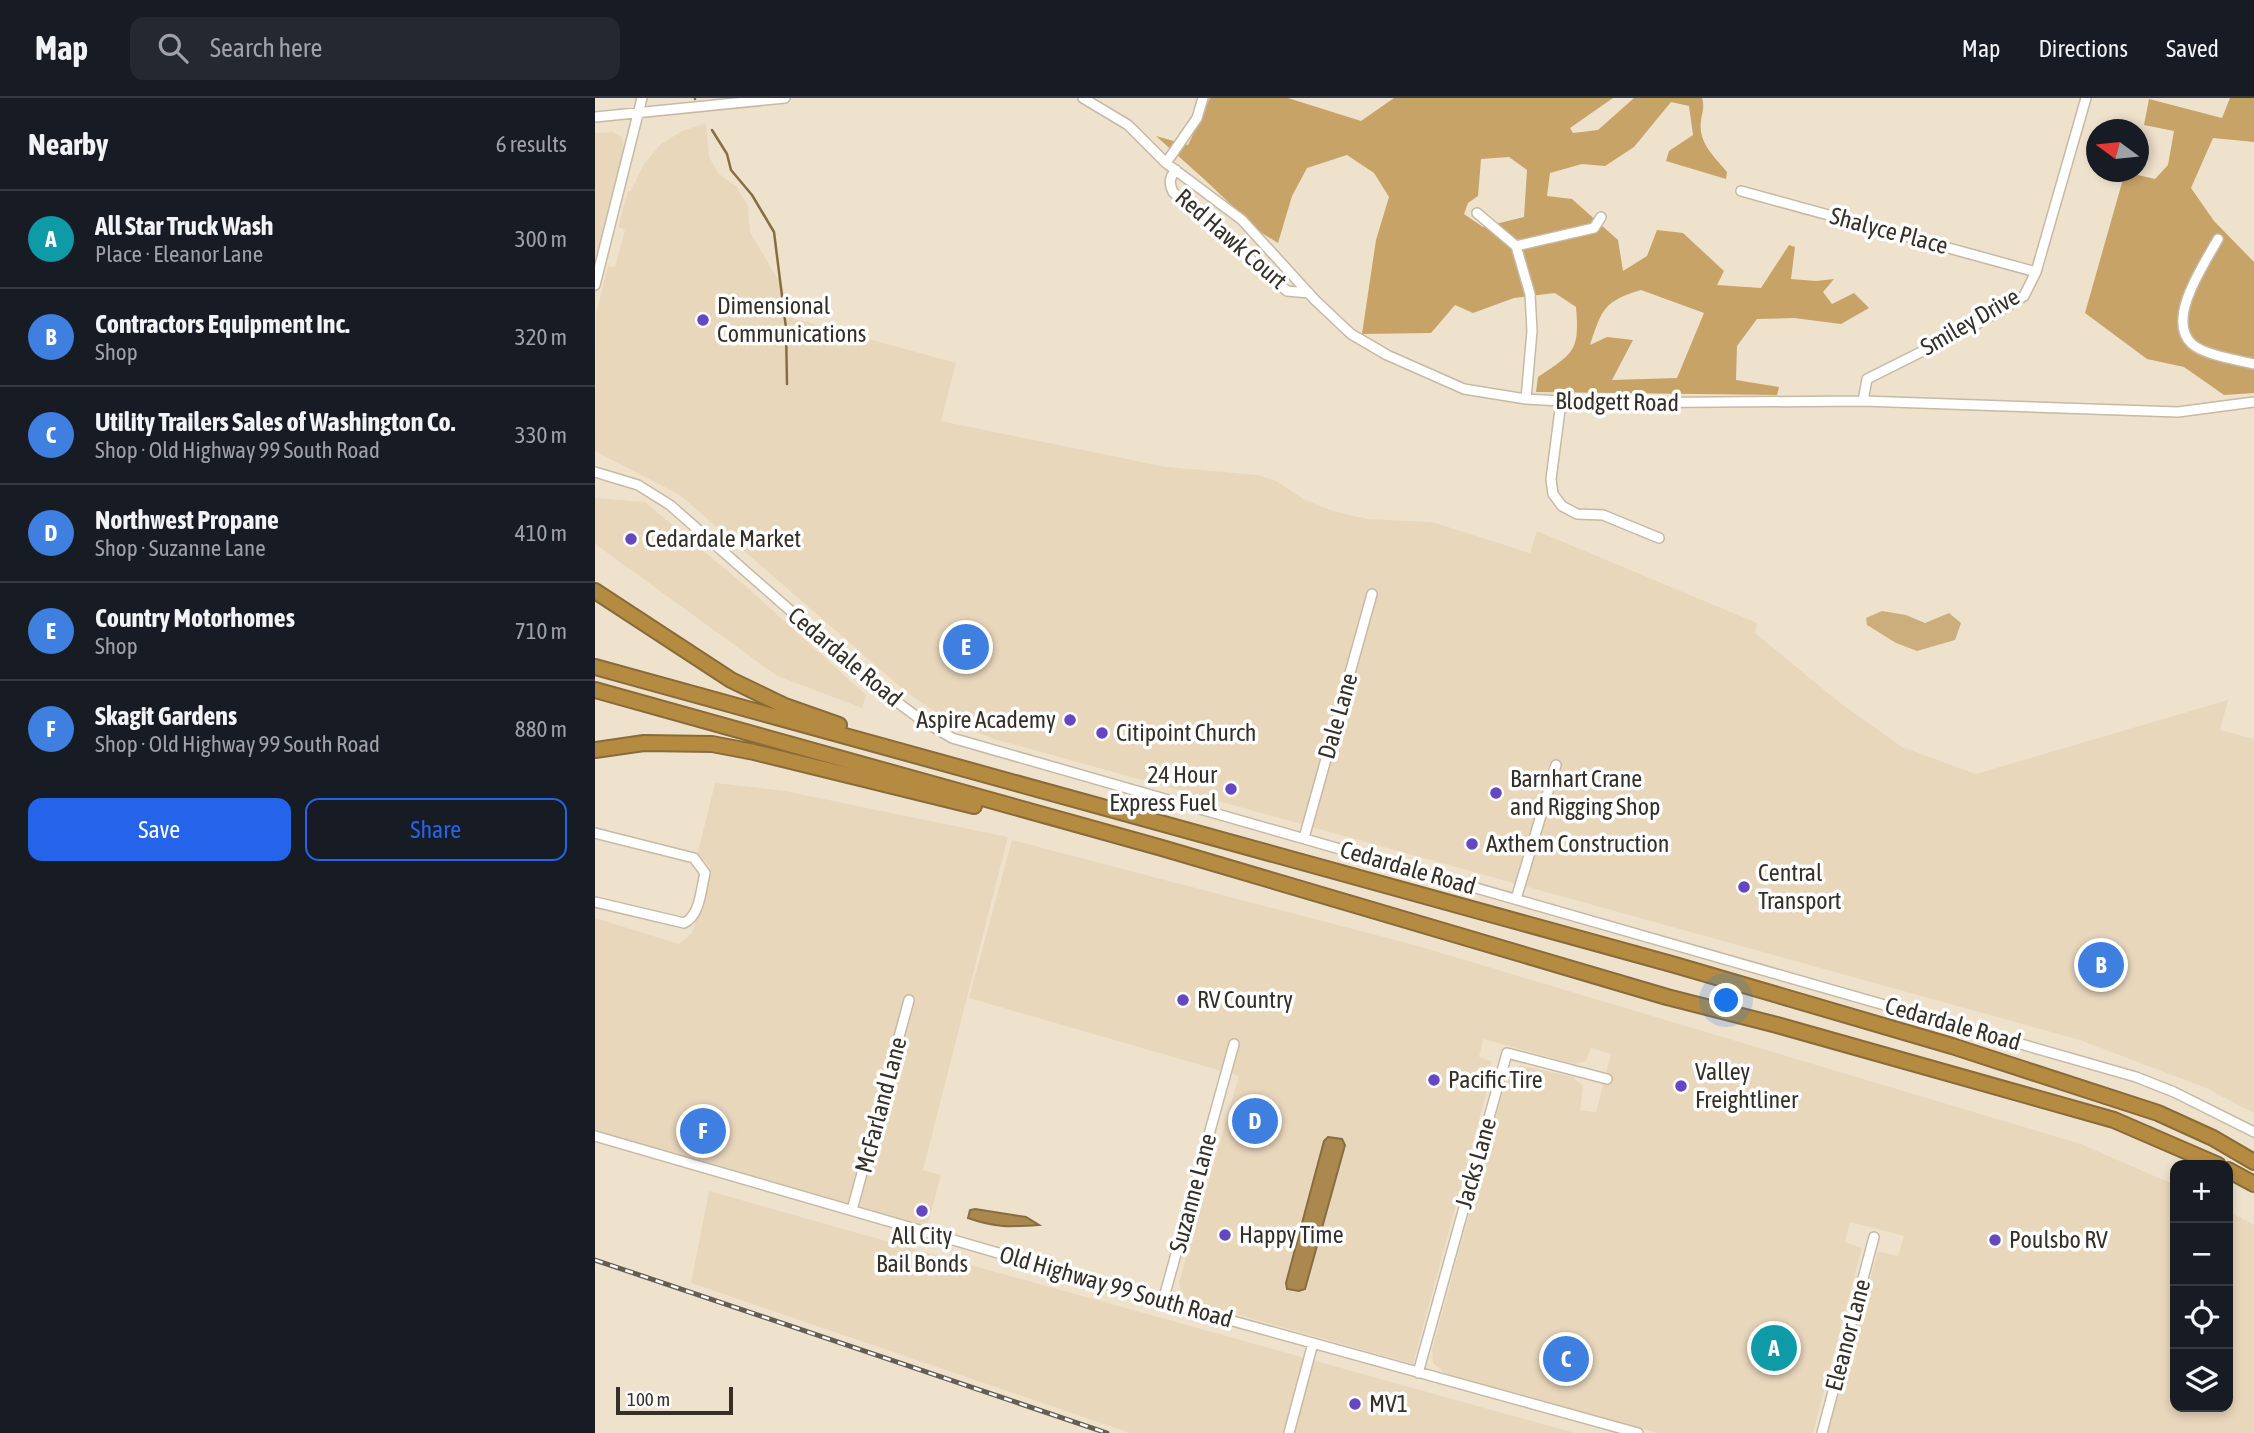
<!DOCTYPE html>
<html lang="en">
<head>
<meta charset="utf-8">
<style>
  :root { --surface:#171b24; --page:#242831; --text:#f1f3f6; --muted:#9ea1a6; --line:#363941; --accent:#2563eb }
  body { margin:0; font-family:"Asap Condensed",sans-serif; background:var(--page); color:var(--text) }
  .controls { position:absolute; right:21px; bottom:21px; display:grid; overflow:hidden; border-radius:14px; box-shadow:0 4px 10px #0003 }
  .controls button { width:63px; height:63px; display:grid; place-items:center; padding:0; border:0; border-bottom:2px solid var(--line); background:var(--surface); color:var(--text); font:35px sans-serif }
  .compass { position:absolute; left:1491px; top:21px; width:63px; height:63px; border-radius:50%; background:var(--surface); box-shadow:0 4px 10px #0003; rotate:285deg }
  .scale { position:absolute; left:21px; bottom:18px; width:117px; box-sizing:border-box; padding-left:7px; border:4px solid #342f27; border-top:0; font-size:19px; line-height:24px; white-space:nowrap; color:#342f27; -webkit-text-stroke:5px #fff; paint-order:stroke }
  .you { position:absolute; left:1132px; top:903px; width:24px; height:24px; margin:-18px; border:5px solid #fff; border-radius:50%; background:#1a73e8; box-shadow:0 0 0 10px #1a73e833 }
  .badge { display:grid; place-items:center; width:46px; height:46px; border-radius:50%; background:var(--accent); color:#fff; font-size:23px; font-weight:700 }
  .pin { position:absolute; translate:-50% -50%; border:4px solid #fff; box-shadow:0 2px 7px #0006 }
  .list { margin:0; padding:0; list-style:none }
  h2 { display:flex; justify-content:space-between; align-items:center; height:91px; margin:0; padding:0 28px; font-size:30px }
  h2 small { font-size:23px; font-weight:400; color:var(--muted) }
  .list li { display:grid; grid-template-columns:46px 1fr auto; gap:21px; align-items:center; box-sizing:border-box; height:98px; padding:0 28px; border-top:2px solid var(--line) }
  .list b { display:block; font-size:26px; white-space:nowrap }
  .list p { margin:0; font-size:23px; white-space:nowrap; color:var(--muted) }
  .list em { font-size:23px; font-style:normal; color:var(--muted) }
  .actions { display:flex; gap:14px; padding:21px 28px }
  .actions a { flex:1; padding:16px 0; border:2px solid var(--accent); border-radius:14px; text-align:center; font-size:24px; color:var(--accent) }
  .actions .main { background:var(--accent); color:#fff }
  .icon { flex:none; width:38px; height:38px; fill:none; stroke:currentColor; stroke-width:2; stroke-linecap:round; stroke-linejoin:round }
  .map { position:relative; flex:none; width:1659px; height:1335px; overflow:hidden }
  header { display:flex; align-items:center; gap:42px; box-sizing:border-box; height:98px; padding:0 35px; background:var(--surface); border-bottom:2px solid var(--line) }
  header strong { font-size:33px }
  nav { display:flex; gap:38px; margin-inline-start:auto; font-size:24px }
  .search { width:490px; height:63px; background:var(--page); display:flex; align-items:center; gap:18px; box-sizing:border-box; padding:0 24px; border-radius:14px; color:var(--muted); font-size:26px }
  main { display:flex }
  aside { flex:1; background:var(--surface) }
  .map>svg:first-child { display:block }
  .built { fill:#e9d7bc }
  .green { fill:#ccae7d }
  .forest { fill:#c7a368; fill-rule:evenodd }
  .water { fill:#ab884e; stroke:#876d42; stroke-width:2 }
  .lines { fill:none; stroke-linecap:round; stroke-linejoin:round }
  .stream { stroke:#876d42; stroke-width:2.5 }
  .minor-casing { stroke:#c6b9a5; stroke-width:12 }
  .highway-casing { stroke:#886b38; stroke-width:18 }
  .minor { stroke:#fff; stroke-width:9 }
  .highway { stroke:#b58b41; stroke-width:14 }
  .rail-casing { stroke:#645d52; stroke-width:5 }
  .rail { stroke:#fff; stroke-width:2.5; stroke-dasharray:8; stroke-linecap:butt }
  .poi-dot { fill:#6548c1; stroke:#fff; stroke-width:2.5 }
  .labels { text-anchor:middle; stroke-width:7; stroke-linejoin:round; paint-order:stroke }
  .street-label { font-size:24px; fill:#342f27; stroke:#fff }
  .poi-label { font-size:24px; fill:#342f27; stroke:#fff; text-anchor:start }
</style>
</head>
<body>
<header>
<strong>Map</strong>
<div class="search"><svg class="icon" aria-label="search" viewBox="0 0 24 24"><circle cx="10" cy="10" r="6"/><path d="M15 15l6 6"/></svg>Search here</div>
<nav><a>Map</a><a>Directions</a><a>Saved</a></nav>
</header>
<main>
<aside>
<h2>Nearby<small>6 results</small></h2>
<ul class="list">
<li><span class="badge" style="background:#0f9aa8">A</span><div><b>All Star Truck Wash</b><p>Place · Eleanor Lane</p></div><em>300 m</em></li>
<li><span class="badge" style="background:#3f7fe0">B</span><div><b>Contractors Equipment Inc.</b><p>Shop</p></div><em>320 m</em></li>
<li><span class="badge" style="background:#3f7fe0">C</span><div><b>Utility Trailers Sales of Washington Co.</b><p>Shop · Old Highway 99 South Road</p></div><em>330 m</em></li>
<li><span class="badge" style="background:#3f7fe0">D</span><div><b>Northwest Propane</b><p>Shop · Suzanne Lane</p></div><em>410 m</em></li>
<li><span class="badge" style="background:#3f7fe0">E</span><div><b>Country Motorhomes</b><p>Shop</p></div><em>710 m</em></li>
<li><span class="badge" style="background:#3f7fe0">F</span><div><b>Skagit Gardens</b><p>Shop · Old Highway 99 South Road</p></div><em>880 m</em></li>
</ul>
<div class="actions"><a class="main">Save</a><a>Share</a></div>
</aside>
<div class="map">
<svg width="1659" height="1335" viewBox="0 0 1659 1335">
  <rect width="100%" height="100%" fill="#efe2cd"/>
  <!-- built -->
  <path class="built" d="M 111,25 L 114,59 L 124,76 L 141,88 L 153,108 L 155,134 L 188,190 L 194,219 L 361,265 L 346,323 L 571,369 L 663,377 L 681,383 L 710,402 L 738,413 L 772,421 L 837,424 L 935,455 L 942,433 L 1162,525 L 1160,535 L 1244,604 L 1307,649 L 1381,676 L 1633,602 L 1625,632 L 1659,641 L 1659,1015 L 1611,990 L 1485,942 L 399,641 L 354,623 L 310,593 L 85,397 L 0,353 L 1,216 L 13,168 L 20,169 L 30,132 L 23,129 L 33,93 L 36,93 L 49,66 L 66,46 L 87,33 Z
    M 18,34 L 27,39 L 29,49 L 0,163 L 0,35 Z
    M 0,400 L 50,404 L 154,491 L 271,597 L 267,610 L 182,578 L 0,446 Z
    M 120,685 L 190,693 L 413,739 L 328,1072 L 346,1077 L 332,1129 L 0,1034 L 0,820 L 84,846 L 97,835 L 112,787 L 115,768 L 102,758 Z
    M 417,742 L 823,848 L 1486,1046 L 1580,1087 L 1580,1309 L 1633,1309 L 1633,1113 L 1659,1127 L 1659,1335 L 1233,1335 L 1283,1153 L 1303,1158 L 1309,1138 L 1255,1124 L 1250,1144 L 1267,1150 L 1218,1335 L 1063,1335 L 852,1277 L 838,1265 L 837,1252 L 912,977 L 925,967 L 978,979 L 988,988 L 985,1012 L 1001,1014 L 1016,956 L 996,950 L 991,963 L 980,966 L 888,941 L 884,959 L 896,963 L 896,978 L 818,1266 L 594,1203 L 586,1196 L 584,1184 L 644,978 L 374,900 Z
    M 114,1093 L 390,1171 L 980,1335 L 535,1335 L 96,1185 Z"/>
  <!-- green -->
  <path class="green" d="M 1287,513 L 1311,517 L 1330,525 L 1354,515 L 1366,525 L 1360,542 L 1322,553 L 1301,545 L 1272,527 L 1271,520 Z"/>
  <!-- forest -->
  <path class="forest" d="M 615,0 L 693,0 L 766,23 L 799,0 L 1018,0 L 975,30 L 978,35 L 1003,32 L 1039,0 L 1107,0 C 1110,8 1107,15 1106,23 C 1103,45 1119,58 1132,74 L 1131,81 L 1071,63 L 1074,53 L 1098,37 L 1094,8 L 1076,4 L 1039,49 L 1010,68 L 987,66 L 955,75 L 952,98 L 977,101 L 1023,142 L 1028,173 L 1052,158 L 1062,132 L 1088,135 L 1129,173 L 1122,187 L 1166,190 L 1194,147 L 1200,149 L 1196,181 L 1221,183 L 1239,181 L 1228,194 L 1237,206 L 1259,195 L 1274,210 L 1246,226 L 1199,220 L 1162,221 L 1142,248 L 1141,282 L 1184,289 L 1182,297 L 941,294 L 943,279 C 978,255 985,254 981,209 L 960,195 L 919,200 L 878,215 L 860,207 L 836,235 L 767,236 L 781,142 L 794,99 L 779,75 L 752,57 L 712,70 L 697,98 L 683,145 L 665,134 L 610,82 L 561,38 L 593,47 ZM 914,59 L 932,72 L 929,119 L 888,129 L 869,116 L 873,105 L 883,98 L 886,61 ZM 1046,192 L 1109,215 L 1082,280 L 1017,282 L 1038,242 L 1012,239 L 995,247 C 1007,211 1009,203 1046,192 Z
    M 1635,0 L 1659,0 L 1659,44 L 1618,40 L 1596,90 L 1619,123 L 1659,164 L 1659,295 L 1629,297 L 1589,269 L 1552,261 L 1490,215 L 1530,74 L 1560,81 L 1573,67 L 1579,33 L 1549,27 L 1554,1 L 1627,20 Z"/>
  <!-- water -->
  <path class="water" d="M 733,1039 L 747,1041 L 750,1047 L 710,1191 L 704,1193 L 692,1191 L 691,1185 L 729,1043 Z
    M 380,1111 L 431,1119 L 444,1127 C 415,1129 401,1130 373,1120 L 375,1112 Z"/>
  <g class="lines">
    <!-- stream -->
    <path class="stream" d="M 100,0 L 100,1
      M 117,32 L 132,56 L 136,72 L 157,97 L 179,134 L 191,230 L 192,286"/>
    <defs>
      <path id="minor" d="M 488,0 L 533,27 L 571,65 L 647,122 L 720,202 L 756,236 L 792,257 L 869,291 L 931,301 L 1001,305 L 1268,303 L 1583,314 L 1659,304
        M 0,19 L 190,0
        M 571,65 L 602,20 L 608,0
        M 581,72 C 574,80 574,85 578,94 L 692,193 L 714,195
        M 1146,93 L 1441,174
        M 882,115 L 921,148 L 935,196 L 937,233 L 931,301
        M 1623,141 C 1610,165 1570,222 1597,246 C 1609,257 1643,262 1659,266
        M 921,148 L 999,130 L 1006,119
        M 0,187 L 47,0
        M 1268,303 L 1272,281 L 1382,226 L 1429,198 L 1441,174 L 1491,0
        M 966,304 L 956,381 L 958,396 L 967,408 L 982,416 L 1008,417 L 1064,440
        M 0,374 L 43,387 L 75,407 L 287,593 L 325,621 L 357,640 L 1541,979 L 1579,994 L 1659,1034
        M 0,735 L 99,760 L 110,775 C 106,791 105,818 89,825 L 0,804
        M 709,740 L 777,496
        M 921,801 L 961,667
        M 0,1038 L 627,1220 L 1043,1335
        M 257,1112 L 314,902
        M 568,1203 L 639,946
        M 823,1275 L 912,955 L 1012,981
        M 694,1335 L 718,1245
        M 1227,1335 L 1279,1139"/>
      <path id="highway" d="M 0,493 L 136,582 L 190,608 L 244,627
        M 0,569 L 1080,867 L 1357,948 L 1563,1015 L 1618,1040 L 1659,1064
        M 0,592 L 567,750 L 1072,899 L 1182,927 L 1519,1022 L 1623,1067
        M 0,652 L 49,645 L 117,646 L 159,654 L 379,708
        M 1633,1072 L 1659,1086"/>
    </defs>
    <!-- minor casing -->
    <use href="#minor" class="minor-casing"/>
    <!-- highway casing -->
    <use href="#highway" class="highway-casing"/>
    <!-- minor -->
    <use href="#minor" class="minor"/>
    <!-- highway -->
    <use href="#highway" class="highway"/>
    <defs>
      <path id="rail" d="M 0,1162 L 512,1335"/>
    </defs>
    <!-- rail casing -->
    <use href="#rail" class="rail-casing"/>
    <!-- rail -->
    <use href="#rail" class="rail"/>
  </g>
  <!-- markers -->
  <g class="poi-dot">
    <circle cx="108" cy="222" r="7"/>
    <circle cx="36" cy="441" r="7"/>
    <circle cx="475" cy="622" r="7"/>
    <circle cx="507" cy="635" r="7"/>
    <circle cx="636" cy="691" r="7"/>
    <circle cx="901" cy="695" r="7"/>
    <circle cx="877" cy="746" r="7"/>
    <circle cx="1149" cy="789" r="7"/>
    <circle cx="588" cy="902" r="7"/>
    <circle cx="839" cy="982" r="7"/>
    <circle cx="1086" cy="988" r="7"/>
    <circle cx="327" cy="1113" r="7"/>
    <circle cx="630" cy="1137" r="7"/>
    <circle cx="1400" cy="1142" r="7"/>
    <circle cx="760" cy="1306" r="7"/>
  </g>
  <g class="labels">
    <!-- street labels -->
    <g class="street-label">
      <text transform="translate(1294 133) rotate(15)" y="8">Shalyce Place</text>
      <text transform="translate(636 141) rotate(41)" y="8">Red Hawk Court</text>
      <text transform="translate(1375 224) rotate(-30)" y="8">Smiley Drive</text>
      <text transform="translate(1022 304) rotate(1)" y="8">Blodgett Road</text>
      <text transform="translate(250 559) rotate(40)" y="8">Cedardale Road</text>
      <text transform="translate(743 618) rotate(-74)" y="8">Dale Lane</text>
      <text transform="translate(813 770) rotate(16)" y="8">Cedardale Road</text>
      <text transform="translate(1358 926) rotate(16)" y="8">Cedardale Road</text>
      <text transform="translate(286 1007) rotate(-75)" y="8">McFarland Lane</text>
      <text transform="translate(881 1065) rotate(-74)" y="8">Jacks Lane</text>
      <text transform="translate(598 1095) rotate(-75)" y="8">Suzanne Lane</text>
      <text transform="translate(521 1189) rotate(16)" y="8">Old Highway 99 South Road</text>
      <text transform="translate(1253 1237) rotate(-75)" y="8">Eleanor Lane</text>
    </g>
    <!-- poi labels -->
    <g class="poi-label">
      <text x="122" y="216">Dimensional<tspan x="122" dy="28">Communications</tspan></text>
      <text x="50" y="449">Cedardale Market</text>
      <text x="461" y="630" text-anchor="end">Aspire Academy</text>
      <text x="521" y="643">Citipoint Church</text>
      <text x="622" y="685" text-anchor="end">24 Hour<tspan x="622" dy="28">Express Fuel</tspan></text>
      <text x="915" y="689">Barnhart Crane<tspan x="915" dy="28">and Rigging Shop</tspan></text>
      <text x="891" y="754">Axthem Construction</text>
      <text x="1163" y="783">Central<tspan x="1163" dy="28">Transport</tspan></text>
      <text x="602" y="910">RV Country</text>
      <text x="1100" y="982">Valley<tspan x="1100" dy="28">Freightliner</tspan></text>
      <text x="853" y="990">Pacific Tire</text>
      <text x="644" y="1145">Happy Time</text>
      <text x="327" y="1146" text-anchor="middle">All City<tspan x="327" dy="28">Bail Bonds</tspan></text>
      <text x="1414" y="1150">Poulsbo RV</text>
      <text x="774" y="1314">MV1</text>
    </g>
  </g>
</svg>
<div class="controls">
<button>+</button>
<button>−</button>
<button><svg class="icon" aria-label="locate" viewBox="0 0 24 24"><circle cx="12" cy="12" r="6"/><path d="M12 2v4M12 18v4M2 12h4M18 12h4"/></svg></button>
<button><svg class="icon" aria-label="layers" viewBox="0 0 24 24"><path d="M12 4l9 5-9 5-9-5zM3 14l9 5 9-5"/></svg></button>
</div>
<svg class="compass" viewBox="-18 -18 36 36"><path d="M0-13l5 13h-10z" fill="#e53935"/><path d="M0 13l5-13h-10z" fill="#9ea1a6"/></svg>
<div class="scale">100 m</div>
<div class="you"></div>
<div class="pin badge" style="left:1179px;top:1250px;background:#0f9aa8">A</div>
<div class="pin badge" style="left:1506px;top:867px;background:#3f7fe0">B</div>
<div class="pin badge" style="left:971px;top:1261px;background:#3f7fe0">C</div>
<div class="pin badge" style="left:660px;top:1023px;background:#3f7fe0">D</div>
<div class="pin badge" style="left:371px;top:549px;background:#3f7fe0">E</div>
<div class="pin badge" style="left:108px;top:1033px;background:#3f7fe0">F</div>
</div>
</main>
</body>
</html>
